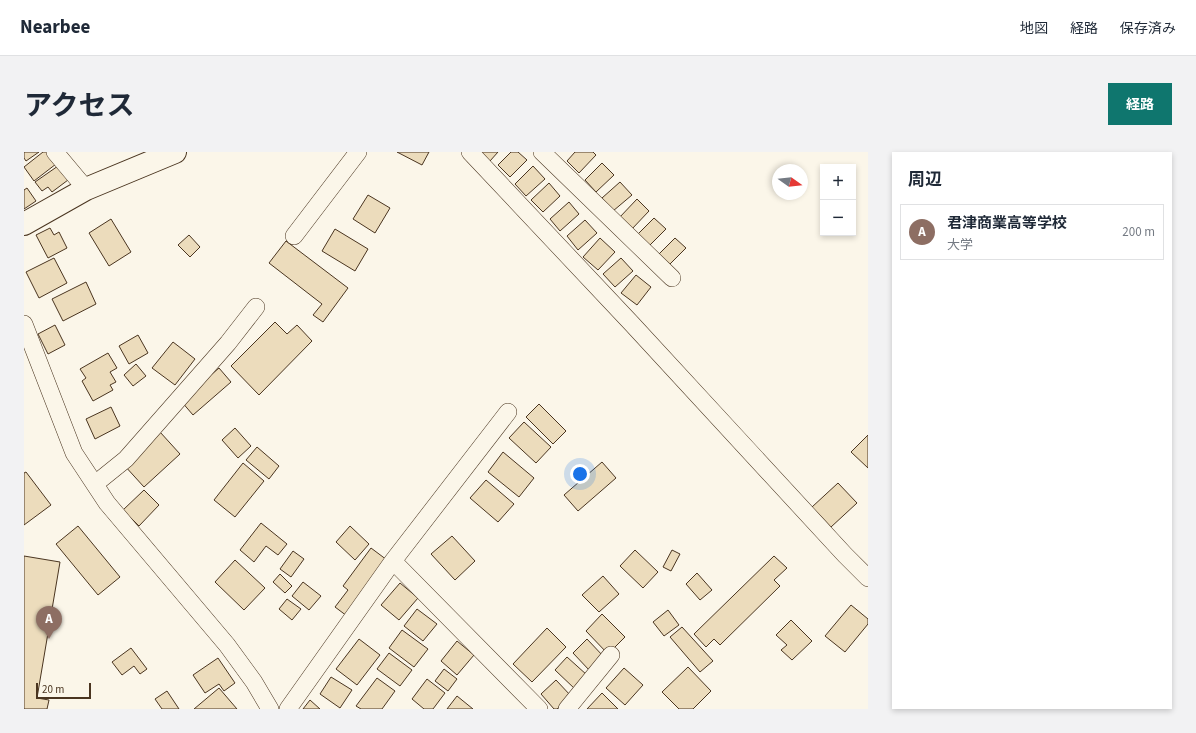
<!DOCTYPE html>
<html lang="ja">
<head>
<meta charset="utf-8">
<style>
  :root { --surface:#fff; --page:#f2f2f3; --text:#1f2937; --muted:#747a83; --line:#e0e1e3; --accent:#0f766e }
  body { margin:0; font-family:"Source Sans 3","Noto Sans JP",sans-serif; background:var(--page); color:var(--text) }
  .controls { position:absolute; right:12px; top:12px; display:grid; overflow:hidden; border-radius:0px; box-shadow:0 2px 6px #0003 }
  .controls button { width:36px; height:36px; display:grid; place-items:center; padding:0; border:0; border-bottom:1px solid var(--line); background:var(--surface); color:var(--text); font:20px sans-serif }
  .compass { position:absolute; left:748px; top:12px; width:36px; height:36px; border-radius:50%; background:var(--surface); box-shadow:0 2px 6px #0003; rotate:105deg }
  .scale { position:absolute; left:12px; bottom:10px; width:55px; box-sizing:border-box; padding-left:4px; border:2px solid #4a3520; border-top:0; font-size:11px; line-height:14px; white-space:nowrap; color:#4a3520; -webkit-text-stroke:3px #fbf6e9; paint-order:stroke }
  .you { position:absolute; left:556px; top:322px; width:14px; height:14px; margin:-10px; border:3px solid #fff; border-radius:50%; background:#1a73e8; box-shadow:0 0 0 6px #1a73e833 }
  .badge { display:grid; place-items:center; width:26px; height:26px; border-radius:50%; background:var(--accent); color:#fff; font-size:13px; font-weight:700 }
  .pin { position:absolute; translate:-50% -33px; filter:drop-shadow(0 1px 2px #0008) }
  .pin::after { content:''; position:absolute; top:21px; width:14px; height:12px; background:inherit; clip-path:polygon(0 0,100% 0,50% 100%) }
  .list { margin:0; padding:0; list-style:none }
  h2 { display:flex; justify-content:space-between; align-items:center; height:52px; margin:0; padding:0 16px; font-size:17px }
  h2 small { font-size:13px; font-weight:400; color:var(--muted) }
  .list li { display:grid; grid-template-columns:26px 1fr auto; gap:12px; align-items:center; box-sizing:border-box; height:56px; margin:0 8px 8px; padding:0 8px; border:1px solid var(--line); border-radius:0px }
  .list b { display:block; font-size:15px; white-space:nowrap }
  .list p { margin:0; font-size:13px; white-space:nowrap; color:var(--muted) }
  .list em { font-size:13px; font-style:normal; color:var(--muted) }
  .map { position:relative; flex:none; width:844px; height:557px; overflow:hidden; border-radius:0px }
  header { display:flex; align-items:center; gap:24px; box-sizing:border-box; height:56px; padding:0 20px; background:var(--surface); border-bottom:1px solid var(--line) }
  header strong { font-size:19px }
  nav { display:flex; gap:22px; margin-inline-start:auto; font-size:14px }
  .intro { display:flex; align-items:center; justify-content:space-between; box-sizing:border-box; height:96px; padding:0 24px }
  h1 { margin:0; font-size:28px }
  .button { padding:10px 18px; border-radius:0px; background:var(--accent); color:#fff; font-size:14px; font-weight:700 }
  main { display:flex; gap:24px; padding:0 24px }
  aside { flex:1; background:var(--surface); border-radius:0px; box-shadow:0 2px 6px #0003 }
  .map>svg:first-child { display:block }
  .building { fill:#ecdcbc; stroke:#4a3520 }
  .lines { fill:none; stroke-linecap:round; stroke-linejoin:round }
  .street-casing { stroke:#4a3520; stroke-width:18 }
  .secondary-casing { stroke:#4a3520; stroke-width:24 }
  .street { stroke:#fbf6e9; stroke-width:17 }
  .secondary { stroke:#fbf6e9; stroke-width:22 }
</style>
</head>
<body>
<header>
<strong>Nearbee</strong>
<nav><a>地図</a><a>経路</a><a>保存済み</a></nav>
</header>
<div class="intro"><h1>アクセス</h1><a class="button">経路</a></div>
<main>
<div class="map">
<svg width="844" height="557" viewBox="0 0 844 557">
  <rect width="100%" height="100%" fill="#fbf6e9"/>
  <!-- building -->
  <path class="building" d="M 0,0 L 15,0 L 2,9 L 0,6 Z
    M 19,0 L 23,0 L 32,12 L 10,29 L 0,15 Z
    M 373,0 L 405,0 L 398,13 Z
    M 457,0 L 474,0 L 466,9 Z
    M 487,0 L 494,0 L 503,8 L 486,25 L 474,13 Z
    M 551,0 L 569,0 L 572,3 L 555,21 L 543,9 Z
    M 578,11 L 590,23 L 572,40 L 561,28 Z
    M 34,14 L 44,28 L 28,40 L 24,35 L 18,39 L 11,30 Z
    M 509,14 L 521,27 L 502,44 L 491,32 Z
    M 596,30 L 608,43 L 589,59 L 578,46 Z
    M 525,31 L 536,44 L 519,60 L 507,48 Z
    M 3,36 L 12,49 L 0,57 L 0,38 Z
    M 344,43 L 366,56 L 351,81 L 329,67 Z
    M 613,47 L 625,59 L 607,78 L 595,66 Z
    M 545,50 L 555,62 L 536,79 L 526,67 Z
    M 630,66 L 642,77 L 624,95 L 613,83 Z
    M 87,67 L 107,100 L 85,114 L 65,81 Z
    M 561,68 L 573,81 L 554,98 L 543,84 Z
    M 26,76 L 30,83 L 35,80 L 43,96 L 24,106 L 12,83 Z
    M 311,77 L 344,97 L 331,119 L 298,99 Z
    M 165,83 L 176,95 L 166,105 L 154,93 Z
    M 576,86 L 591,100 L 574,118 L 559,105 Z
    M 651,86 L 662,96 L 644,114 L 634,103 Z
    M 262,89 L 324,136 L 299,170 L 289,163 L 298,152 L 245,111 Z
    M 30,106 L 43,131 L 15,146 L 2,120 Z
    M 597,106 L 609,119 L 591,135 L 579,122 Z
    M 612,123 L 627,135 L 613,153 L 597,141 Z
    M 62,130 L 72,152 L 39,169 L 28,147 Z
    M 251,170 L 263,182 L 273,173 L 288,189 L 235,243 L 207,214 Z
    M 31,173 L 41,193 L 24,202 L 14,182 Z
    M 114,183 L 124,201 L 105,212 L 95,194 Z
    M 149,190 L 171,207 L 151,233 L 128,216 Z
    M 84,201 L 93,216 L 86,220 L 92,230 L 86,233 L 89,238 L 69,249 L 58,229 L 62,226 L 56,217 Z
    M 112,212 L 122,224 L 109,234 L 100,223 Z
    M 195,216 L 207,230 L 169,263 L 157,249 Z
    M 515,252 L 542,279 L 529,292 L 502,265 Z
    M 87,255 L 96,274 L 71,287 L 62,267 Z
    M 500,270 L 527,295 L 512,311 L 485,286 Z
    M 211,276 L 227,294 L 214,306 L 198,288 Z
    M 136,280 L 156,302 L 120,335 L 100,313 Z
    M 844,283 L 844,316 L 827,300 Z
    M 233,295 L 255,314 L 245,327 L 222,308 Z
    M 479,300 L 510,326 L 495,345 L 464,320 Z
    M 578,310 L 592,326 L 554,359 L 540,343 Z
    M 219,311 L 240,329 L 211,365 L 190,348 Z
    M 2,320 L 27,353 L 0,373 L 0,321 Z
    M 462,328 L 490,352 L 474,370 L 446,346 Z
    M 814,331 L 833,351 L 807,375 L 788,355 Z
    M 120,338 L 135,353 L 115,374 L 99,358 Z
    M 237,371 L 263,392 L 254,403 L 242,394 L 230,410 L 216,398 Z
    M 54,374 L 96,425 L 74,443 L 32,392 Z
    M 326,374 L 345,392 L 331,408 L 312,390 Z
    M 428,384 L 451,409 L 431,428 L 407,402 Z
    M 347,396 L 367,411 L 327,467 L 311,455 L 324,438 L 319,434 Z
    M 611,398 L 634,420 L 619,436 L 596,414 Z
    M 648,398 L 656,402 L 647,419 L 639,415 Z
    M 269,399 L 280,407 L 267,425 L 256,417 Z
    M 0,404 L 36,410 L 13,546 L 25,548 L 23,557 L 0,557 Z
    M 750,404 L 763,416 L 750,428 L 756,434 L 696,493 L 690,487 L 682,495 L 670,482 Z
    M 211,408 L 241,436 L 220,458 L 191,430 Z
    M 673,421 L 688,438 L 676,448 L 662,432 Z
    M 256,422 L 268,434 L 261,441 L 249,430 Z
    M 579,424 L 595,442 L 575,460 L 558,443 Z
    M 279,430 L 297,444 L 285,458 L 268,444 Z
    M 376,431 L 394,446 L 375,468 L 357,453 Z
    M 263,447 L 277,457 L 268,468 L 255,457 Z
    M 827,453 L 844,467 L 844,472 L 821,500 L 801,484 Z
    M 393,457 L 413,472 L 399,489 L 380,474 Z
    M 644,458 L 655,473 L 640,484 L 629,470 Z
    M 578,462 L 601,485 L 584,502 L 562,479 Z
    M 767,468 L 788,489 L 768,508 L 757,498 L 763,493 L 752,483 Z
    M 658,475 L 689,509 L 676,520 L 646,485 Z
    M 523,476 L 542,495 L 508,530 L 489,512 Z
    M 378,478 L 404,497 L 390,515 L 365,496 Z
    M 335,487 L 356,503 L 333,533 L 312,517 Z
    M 563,487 L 580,505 L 566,519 L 549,501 Z
    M 433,489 L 450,503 L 433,523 L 417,509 Z
    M 107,496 L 123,517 L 116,522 L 110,514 L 98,523 L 88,510 Z
    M 365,501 L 388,518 L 376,534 L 353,517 Z
    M 543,505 L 563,523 L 551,537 L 531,518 Z
    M 194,506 L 211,531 L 200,539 L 195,532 L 181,541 L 169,523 Z
    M 664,515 L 687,539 L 669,557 L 655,557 L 638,540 Z
    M 600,516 L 619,533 L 601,553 L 582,536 Z
    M 420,517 L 433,527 L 424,539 L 411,529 Z
    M 307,525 L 328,538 L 316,556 L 296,542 Z
    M 353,526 L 371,539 L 358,557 L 337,557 L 332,554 Z
    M 403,527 L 421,541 L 409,557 L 400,557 L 388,547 Z
    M 532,528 L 547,544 L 533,557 L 530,557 L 517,542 Z
    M 195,536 L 213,557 L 170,557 Z
    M 143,539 L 155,557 L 138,557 L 131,547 Z
    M 578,541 L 594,557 L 563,557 Z
    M 433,544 L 449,557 L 423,557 Z
    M 286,548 L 296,557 L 279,557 Z"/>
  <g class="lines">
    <defs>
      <path id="street" d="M 31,0 L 62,37
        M 446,0 L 608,172 L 821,403 L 844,426
        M 518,0 L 648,126
        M 270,84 L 334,0
        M 0,172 L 50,301 L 83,351 L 203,493 L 230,530 L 246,557
        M 71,332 L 102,307 L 204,191 L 232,155
        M 369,409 L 515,557
        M 264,557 L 369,409 L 484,260
        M 543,557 L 587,503"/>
      <path id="secondary" d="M 0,72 L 62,37 L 151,0"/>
    </defs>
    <!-- street casing -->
    <use href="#street" class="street-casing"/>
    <!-- secondary casing -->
    <use href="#secondary" class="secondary-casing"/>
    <!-- street -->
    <use href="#street" class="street"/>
    <!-- secondary -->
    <use href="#secondary" class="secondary"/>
  </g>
</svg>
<div class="controls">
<button>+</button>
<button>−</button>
</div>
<svg class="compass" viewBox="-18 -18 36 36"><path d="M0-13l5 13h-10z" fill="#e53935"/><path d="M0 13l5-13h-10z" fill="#747a83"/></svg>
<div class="scale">20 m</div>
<div class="you"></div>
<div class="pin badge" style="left:25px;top:487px;background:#8d6e63">A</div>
</div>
<aside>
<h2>周辺<small></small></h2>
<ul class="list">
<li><span class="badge" style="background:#8d6e63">A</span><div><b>君津商業高等学校</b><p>大学</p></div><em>200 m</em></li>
</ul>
</aside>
</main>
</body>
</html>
